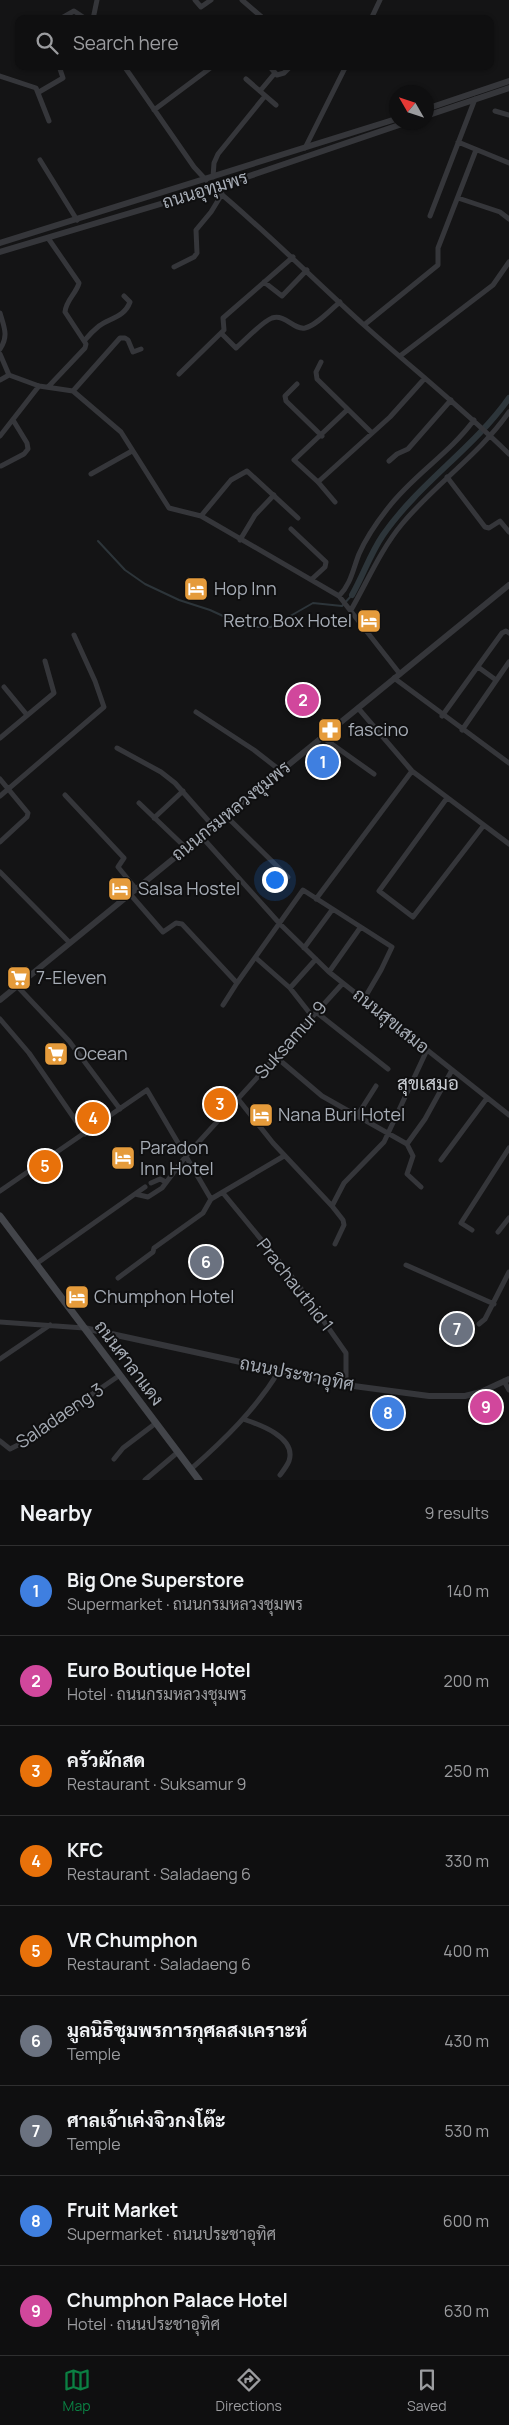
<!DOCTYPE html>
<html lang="en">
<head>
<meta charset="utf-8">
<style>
  :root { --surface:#0f0f10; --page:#181819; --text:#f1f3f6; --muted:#9b9c9f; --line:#2f2f30; --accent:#0b8043 }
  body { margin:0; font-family:Manrope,Sarabun,sans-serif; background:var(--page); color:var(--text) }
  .compass { position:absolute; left:389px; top:85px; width:45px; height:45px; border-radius:50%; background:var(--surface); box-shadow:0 1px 4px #0004; rotate:309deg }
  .you { position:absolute; left:274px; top:879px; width:18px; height:18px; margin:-12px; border:4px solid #fff; border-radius:50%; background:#1a73e8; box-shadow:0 0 0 8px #1a73e833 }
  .badge { display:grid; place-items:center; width:32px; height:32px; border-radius:50%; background:var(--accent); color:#fff; font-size:16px; font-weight:700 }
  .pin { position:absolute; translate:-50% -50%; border:2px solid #fff; box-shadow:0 1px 5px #0006 }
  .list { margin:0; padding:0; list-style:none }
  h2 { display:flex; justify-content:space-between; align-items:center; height:65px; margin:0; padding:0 20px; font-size:21px }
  h2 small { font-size:16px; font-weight:400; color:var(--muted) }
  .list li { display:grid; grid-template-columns:32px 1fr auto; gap:15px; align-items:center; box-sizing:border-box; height:90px; padding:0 20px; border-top:1px solid var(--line) }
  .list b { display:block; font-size:19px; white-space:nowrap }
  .list p { margin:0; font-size:16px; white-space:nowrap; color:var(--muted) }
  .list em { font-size:16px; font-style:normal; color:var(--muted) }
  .icon { flex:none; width:28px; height:28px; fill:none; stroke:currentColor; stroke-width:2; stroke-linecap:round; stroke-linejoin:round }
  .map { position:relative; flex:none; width:509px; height:1480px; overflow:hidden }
  .search { position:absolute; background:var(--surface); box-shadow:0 1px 4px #0004; left:15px; right:15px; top:15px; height:55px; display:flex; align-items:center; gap:12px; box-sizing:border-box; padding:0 18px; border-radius:10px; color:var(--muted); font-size:19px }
  .sheet { height:875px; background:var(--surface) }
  nav { display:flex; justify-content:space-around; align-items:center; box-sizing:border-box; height:70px; border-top:1px solid var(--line); background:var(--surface); font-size:14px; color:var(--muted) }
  nav a { display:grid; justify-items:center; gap:2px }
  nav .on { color:var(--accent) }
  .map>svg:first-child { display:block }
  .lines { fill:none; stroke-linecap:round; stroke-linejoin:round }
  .stream { stroke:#2d353a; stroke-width:2 }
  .canal { stroke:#2d353a; stroke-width:6 }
  .minor { stroke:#35363a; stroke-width:5 }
  .tertiary { stroke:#35363a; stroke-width:6 }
  .secondary { stroke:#43454a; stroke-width:7 }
  .labels { text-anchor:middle; stroke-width:4; stroke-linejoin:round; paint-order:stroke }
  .street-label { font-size:18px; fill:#a6acb5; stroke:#0f0f10 }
  .poi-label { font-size:18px; fill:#a6acb5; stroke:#0f0f10; text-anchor:start }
  .neighbourhood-label { font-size:19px; fill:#c7cbd1; stroke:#0f0f10 }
</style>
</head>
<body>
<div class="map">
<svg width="509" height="1480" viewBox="0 0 509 1480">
  <rect width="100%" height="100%" fill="#141415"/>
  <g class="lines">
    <!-- stream -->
    <path class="stream" d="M 98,541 L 125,570 L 145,584 L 179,600 L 210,610 L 247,627 L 271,627 L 313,603 L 342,606 L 352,595"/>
    <!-- canal -->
    <path class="canal" d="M 352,595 C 363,576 370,554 383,535 C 419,483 473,449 509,398"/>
    <!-- minor -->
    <path class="minor" d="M 195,0 L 201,7 L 211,0
      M 242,0 L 264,19
      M 60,19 L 74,11 L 86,19
      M 93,19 L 97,0
      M 371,19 L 380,0
      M 124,66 L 194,167 L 206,180
      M 269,66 L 277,75 L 284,73 L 291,66
      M 0,76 L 36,88 L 49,121
      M 246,79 L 276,105
      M 260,91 L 275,73
      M 39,92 L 63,78 L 59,66
      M 154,110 L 213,66
      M 495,111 L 509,115
      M 458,142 L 509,163
      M 305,148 L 346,66
      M 40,160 L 77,220
      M 213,177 L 214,163 L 218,154 L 265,96
      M 214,188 C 267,232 314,280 365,326 C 413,369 463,409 509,454
      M 458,198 L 500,212 L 509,219
      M 430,216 L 475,99
      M 174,267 L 194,257 L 197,253 L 196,230 L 211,212 L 222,194
      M 264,282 L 282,296 L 307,270
      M 0,313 C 4,327 9,336 0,349
      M 364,325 L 438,265 L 438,248 L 476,150
      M 221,333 L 236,348 C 244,341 263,321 272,318 C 286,314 293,330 305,328 C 317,325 330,310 340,302
      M 85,340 C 89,335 94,330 99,326 C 109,318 124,318 130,302 L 124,296
      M 0,354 L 9,375
      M 400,356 L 493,285 L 509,262
      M 321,362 L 316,372 L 317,379 L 372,433
      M 179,374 L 224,330 L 223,318 L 293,257
      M 0,380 L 9,375 L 39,386 L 73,391 L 121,432 L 169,508 L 201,516 L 339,596 L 400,674
      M 297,384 L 285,396 L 286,401 L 322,436
      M 48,387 L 85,348 L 86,344 L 65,312 C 66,300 76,294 79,283 L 48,238
      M 73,391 L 120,338 L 125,338 L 128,340 L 133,352 L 141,349
      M 0,436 L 39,386
      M 389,461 L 397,454 L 408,449 L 451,400
      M 1,466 L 24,454 L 28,449 L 27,443 L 13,420
      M 91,474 L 132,451
      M 447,477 L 485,527 L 489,528 L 500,521 L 509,532
      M 318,482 L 390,417 L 425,378
      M 335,502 L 318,482 L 294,460 L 347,410
      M 201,516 L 231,480 L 247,471 L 298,518
      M 291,529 L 326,562 L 325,567 L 312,579
      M 240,540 L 255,515 L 274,495
      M 339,596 C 351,584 353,569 359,554 C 366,538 377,522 388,508 C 413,475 449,454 474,420
      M 351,610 C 367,582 381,549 402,524 C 435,484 479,455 509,412
      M 478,667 L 496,680
      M 394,678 L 509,763
      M 4,687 L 27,715
      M 358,708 L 412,771 L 509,844
      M 196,712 L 254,750 L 281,771
      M 442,716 L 502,633 L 506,631 L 509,633
      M 462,730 L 509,662
      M 322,737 L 374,774
      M 0,738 L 54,693 L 45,661
      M 117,748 L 161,772 L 175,783 L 213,826
      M 0,779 L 28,813 L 27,817 L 0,842
      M 65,795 L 124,858 L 118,867 L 136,889
      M 0,796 L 104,707 L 95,681 L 74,635
      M 447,798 L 379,891 L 413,917 L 484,825
      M 139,803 L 186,848
      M 226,816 L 288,877
      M 154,818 L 183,791
      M 201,836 L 280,924 L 329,972 L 509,1115
      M 0,872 L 70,943
      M 130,894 L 163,932 L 176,923 L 182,924 L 237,983
      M 316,899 L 412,771
      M 304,948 L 332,910
      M 256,958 L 290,988 L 312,1016
      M 329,972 L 360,928
      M 17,986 L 69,1041 L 120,1109
      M 290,988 L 316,959
      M 223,1005 L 237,983 L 303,890 L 392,947 L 381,970 L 364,999
      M 316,1012 L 388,1069
      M 0,1019 L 29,1053 L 85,1134
      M 276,1057 L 322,1096 L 407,1144 L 413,1156 L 407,1174 L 421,1187
      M 238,1099 L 273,1143 L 332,1206 L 343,1220 L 344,1225 L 335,1244
      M 357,1116 L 376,1086
      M 407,1144 L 425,1119 L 452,1070
      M 441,1160 L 487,1098
      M 151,1183 L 160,1179 L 166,1182
      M 0,1191 L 147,1090 L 211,1199 L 284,1156
      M 223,1193 L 297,1283 L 346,1353 L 346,1385
      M 135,1194 L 145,1187
      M 332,1206 L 344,1183 L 384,1142 L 427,1050
      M 472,1230 L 461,1223 L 509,1148
      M 498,1232 L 509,1218
      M 36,1264 L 135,1194 L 148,1197 L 162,1188 L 186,1156 L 343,983
      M 406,1265 L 494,1304
      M 118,1278 L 153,1252 L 154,1248 L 203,1213 L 211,1199
      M 0,1322 L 84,1328
      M 479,1324 L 485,1319 L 509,1272
      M 0,1359 L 50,1325
      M 504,1381 L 509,1390
      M 243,1419 C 258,1424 297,1437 289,1461 C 287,1466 283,1471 280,1475
      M 0,1441 L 10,1449 L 20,1444 L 120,1375
      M 114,1459 L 123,1448 L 156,1423
      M 191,1469 C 224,1440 256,1409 279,1371
      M 145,1480 L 178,1452"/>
    <!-- tertiary -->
    <path class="tertiary" d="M 426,109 L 509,81
      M 426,116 L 509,88
      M 0,243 L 396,119
      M 0,252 L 214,188 L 408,122
      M 0,1000 L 509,585
      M 84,1328 L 346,1385 L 429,1396 L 465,1396 L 481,1392 L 509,1379"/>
    <!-- secondary -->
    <path class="secondary" d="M 0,1216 L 199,1480"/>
  </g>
  <!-- icons -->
  <defs>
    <symbol id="hotel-square" viewBox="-11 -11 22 22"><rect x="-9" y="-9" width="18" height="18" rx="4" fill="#e59b3b" stroke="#0f0f10"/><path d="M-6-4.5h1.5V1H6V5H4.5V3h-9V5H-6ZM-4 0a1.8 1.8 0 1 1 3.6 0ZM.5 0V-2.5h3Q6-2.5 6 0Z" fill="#fff"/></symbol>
    <symbol id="pharmacy-square" viewBox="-11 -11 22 22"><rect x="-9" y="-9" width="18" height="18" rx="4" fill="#e59b3b" stroke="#0f0f10"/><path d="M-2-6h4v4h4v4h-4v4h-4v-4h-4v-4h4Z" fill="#fff"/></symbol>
    <symbol id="supermarket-square" viewBox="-11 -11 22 22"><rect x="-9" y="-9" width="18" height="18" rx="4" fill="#e59b3b" stroke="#0f0f10"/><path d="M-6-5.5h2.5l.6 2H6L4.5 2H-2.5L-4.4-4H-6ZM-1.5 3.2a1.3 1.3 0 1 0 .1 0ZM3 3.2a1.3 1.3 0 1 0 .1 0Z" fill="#fff"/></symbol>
  </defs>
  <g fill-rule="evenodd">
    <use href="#hotel-square" x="182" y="575" width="28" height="28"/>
    <use href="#hotel-square" x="355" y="607" width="28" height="28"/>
    <use href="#pharmacy-square" x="316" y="716" width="28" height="28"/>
    <use href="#hotel-square" x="106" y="875" width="28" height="28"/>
    <use href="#supermarket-square" x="5" y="964" width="28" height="28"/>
    <use href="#supermarket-square" x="42" y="1040" width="28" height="28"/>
    <use href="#hotel-square" x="247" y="1101" width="28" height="28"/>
    <use href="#hotel-square" x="109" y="1144" width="28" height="28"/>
    <use href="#hotel-square" x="63" y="1283" width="28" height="28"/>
  </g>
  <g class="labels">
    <!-- street labels -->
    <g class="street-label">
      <text transform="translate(205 190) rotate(-17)" y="6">ถนนอุทุมพร</text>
      <text transform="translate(231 811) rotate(-39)" y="6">ถนนกรมหลวงชุมพร</text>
      <text transform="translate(391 1021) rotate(39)" y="6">ถนนสุขเสมอ</text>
      <text transform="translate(291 1040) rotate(-48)" y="6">Suksamur 9</text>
      <text transform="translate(295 1285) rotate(52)" y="6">Prachauthid 1</text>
      <text transform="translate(129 1363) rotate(53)" y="6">ถนนศาลาแดง</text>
      <text transform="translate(297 1374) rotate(11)" y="6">ถนนประชาอุทิศ</text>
      <text transform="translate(60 1416) rotate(-34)" y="6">Saladaeng 3</text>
    </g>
    <!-- poi labels -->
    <g class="poi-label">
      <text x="214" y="595">Hop Inn</text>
      <text x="352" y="627" text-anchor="end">Retro Box Hotel</text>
      <text x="348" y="736">fascino</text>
      <text x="138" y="895">Salsa Hostel</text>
      <text x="36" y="984">7-Eleven</text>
      <text x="74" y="1060">Ocean</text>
      <text x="278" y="1121">Nana Buri Hotel</text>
      <text x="140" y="1154">Paradon<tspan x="140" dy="21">Inn Hotel</tspan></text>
      <text x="94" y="1303">Chumphon Hotel</text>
    </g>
    <!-- neighbourhood labels -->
    <g class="neighbourhood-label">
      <text x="428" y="1090">สุขเสมอ</text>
    </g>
  </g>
</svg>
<svg class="compass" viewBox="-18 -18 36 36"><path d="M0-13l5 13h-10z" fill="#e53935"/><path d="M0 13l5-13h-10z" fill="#9b9c9f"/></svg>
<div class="you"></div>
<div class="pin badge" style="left:323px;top:762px;background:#3f7fe0">1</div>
<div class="pin badge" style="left:303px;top:700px;background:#d1479c">2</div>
<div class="pin badge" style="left:220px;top:1104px;background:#e8710a">3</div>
<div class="pin badge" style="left:93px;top:1118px;background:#e8710a">4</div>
<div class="pin badge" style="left:45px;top:1166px;background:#e8710a">5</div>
<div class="pin badge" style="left:206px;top:1262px;background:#6b7280">6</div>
<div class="pin badge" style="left:457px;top:1329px;background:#6b7280">7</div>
<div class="pin badge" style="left:388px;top:1413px;background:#3f7fe0">8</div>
<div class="pin badge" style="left:486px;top:1407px;background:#d1479c">9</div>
<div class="search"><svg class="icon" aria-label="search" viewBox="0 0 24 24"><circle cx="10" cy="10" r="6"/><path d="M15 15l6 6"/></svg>Search here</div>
</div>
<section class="sheet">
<h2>Nearby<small>9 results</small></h2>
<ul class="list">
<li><span class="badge" style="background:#3f7fe0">1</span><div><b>Big One Superstore</b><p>Supermarket · ถนนกรมหลวงชุมพร</p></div><em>140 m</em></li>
<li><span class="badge" style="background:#d1479c">2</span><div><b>Euro Boutique Hotel</b><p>Hotel · ถนนกรมหลวงชุมพร</p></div><em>200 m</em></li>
<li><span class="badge" style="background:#e8710a">3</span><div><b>ครัวผักสด</b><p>Restaurant · Suksamur 9</p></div><em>250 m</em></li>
<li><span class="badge" style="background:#e8710a">4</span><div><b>KFC</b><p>Restaurant · Saladaeng 6</p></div><em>330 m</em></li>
<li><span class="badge" style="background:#e8710a">5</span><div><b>VR Chumphon</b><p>Restaurant · Saladaeng 6</p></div><em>400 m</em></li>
<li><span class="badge" style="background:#6b7280">6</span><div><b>มูลนิธิชุมพรการกุศลสงเคราะห์</b><p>Temple</p></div><em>430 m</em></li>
<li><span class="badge" style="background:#6b7280">7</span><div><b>ศาลเจ้าเค่งจิวกงโต๊ะ</b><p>Temple</p></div><em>530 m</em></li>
<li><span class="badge" style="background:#3f7fe0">8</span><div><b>Fruit Market</b><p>Supermarket · ถนนประชาอุทิศ</p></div><em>600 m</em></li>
<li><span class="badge" style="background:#d1479c">9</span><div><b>Chumphon Palace Hotel</b><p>Hotel · ถนนประชาอุทิศ</p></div><em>630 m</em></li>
</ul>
</section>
<nav>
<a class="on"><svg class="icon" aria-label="map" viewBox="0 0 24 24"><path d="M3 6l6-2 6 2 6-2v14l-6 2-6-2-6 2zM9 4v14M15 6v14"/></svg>Map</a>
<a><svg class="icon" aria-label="directions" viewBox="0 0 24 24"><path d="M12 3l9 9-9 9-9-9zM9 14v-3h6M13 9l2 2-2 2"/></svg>Directions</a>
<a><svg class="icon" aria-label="saved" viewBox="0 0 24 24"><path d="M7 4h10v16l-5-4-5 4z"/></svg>Saved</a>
</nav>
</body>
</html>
